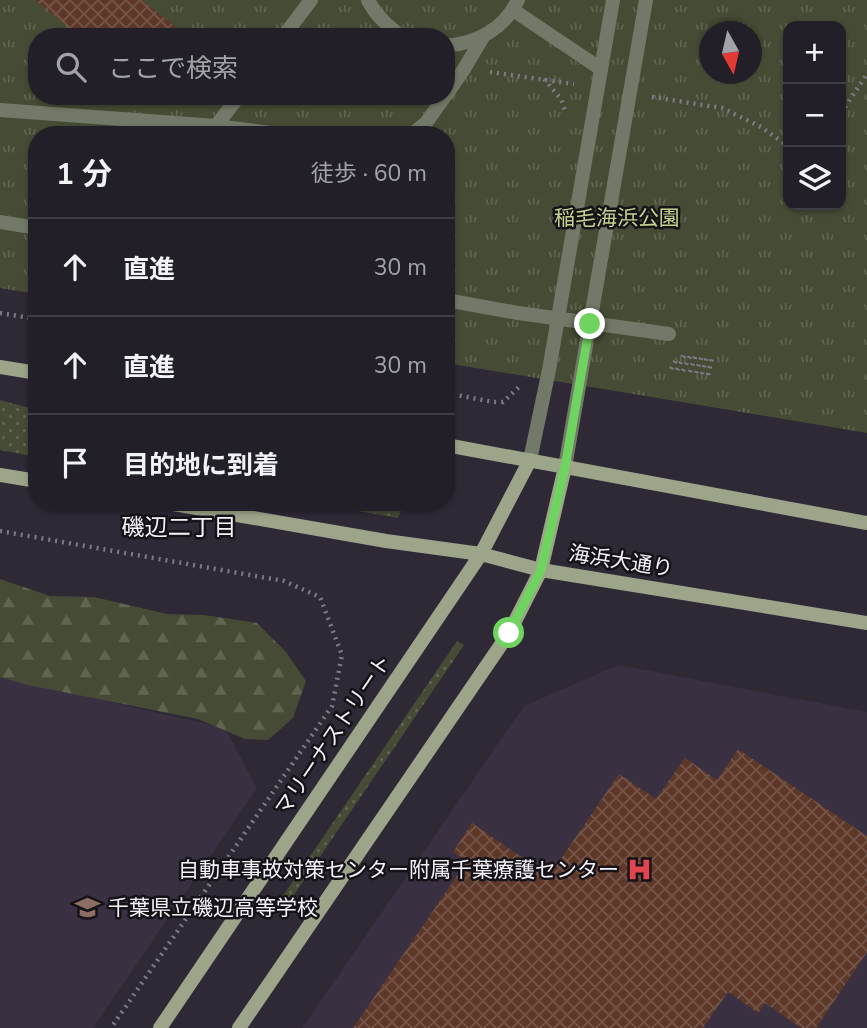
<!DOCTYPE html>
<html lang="ja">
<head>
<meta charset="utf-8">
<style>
  :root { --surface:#221f28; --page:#2a2730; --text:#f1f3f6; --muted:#a2a2a8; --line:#3f3d45 }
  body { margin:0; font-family:"Nunito Sans","Noto Sans JP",sans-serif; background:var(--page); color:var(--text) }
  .controls { position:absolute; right:21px; top:21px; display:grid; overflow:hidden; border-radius:14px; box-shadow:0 2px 5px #0004 }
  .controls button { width:63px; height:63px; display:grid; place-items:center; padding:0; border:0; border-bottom:2px solid var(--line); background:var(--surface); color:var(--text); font:35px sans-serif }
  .compass { position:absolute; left:699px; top:21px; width:63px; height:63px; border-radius:50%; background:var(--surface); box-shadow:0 2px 5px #0004; rotate:172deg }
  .stop { position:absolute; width:21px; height:21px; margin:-16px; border:5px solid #6fd35f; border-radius:50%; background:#fff }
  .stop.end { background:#6fd35f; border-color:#fff; box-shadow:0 2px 7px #0008 }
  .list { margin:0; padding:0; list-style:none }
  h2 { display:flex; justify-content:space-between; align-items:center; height:91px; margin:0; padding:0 28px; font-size:30px }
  h2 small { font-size:23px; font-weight:400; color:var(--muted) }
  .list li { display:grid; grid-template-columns:46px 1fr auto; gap:21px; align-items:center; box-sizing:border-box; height:98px; padding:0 28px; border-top:2px solid var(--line) }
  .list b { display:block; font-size:26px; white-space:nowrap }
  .list em { font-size:23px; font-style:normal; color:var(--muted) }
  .icon { flex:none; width:38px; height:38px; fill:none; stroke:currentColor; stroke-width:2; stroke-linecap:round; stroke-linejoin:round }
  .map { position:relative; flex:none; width:867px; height:1028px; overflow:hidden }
  .search { position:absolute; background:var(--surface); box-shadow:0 2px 5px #0004; left:28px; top:28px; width:427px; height:77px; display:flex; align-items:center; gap:18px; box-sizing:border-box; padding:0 24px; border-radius:28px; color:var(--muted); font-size:26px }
  .panel { position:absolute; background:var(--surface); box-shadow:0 2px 5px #0004; left:28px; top:126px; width:427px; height:385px; border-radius:28px }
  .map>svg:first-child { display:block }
  .built { fill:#393042 }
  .grass { fill:url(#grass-dots) }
  .forest { fill:url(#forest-firs) }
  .park { fill:url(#park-tufts); fill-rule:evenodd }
  .building { fill:url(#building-cross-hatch) }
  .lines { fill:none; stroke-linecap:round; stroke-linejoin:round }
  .path { stroke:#7f7b85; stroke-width:4.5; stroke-dasharray:2 5; stroke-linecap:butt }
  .lane { stroke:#737968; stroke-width:14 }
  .street { stroke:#737968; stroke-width:14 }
  .secondary { stroke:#9ca58a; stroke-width:14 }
  .route { stroke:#6fd35f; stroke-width:9 }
  .labels { text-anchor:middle; stroke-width:5; stroke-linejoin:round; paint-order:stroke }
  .park-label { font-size:21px; fill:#c3d28f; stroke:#151318 }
  .street-label { font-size:21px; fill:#f4f1f9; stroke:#151318 }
  .poi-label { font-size:21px; fill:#f4f1f9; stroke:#151318; text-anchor:end }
  .neighbourhood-label { font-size:23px; fill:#f4f1f9; stroke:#151318 }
</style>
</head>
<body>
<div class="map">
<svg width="867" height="1028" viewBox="0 0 867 1028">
  <defs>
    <pattern id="grass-dots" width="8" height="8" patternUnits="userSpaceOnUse" patternTransform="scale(1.75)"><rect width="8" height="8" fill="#454b34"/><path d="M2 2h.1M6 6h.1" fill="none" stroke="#606552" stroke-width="1.8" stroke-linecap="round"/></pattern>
    <pattern id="forest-firs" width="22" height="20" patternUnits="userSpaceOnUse" patternTransform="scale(1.75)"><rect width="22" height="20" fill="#454b34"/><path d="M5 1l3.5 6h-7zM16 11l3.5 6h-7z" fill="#606552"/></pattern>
    <pattern id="park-tufts" width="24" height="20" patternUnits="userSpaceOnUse" patternTransform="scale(1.75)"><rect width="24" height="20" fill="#454b34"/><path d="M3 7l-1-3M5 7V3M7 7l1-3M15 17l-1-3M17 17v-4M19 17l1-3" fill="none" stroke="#606552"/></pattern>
    <pattern id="building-cross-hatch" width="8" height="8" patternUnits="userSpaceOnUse" patternTransform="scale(1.75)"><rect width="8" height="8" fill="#5d3828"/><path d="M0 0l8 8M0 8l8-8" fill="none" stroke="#755548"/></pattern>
  </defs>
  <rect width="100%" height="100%" fill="#2e2935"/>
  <!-- built -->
  <path class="built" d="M 618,665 L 867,712 L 867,1028 L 302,1028 L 524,706 Z
    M 0,677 L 225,728 L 257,788 L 93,1028 L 0,1028 Z"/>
  <!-- grass -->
  <path class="grass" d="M 0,400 L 37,410 L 37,457 L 0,450 Z
    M 306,502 L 405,502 L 398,518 Z
    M 457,641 L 464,645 L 283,911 L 276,906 Z"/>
  <!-- forest -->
  <path class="forest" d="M 0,579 L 50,596 L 94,597 L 167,614 L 204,615 L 257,623 L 286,652 L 306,681 L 293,718 L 268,740 L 245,739 L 198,719 L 28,685 L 0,677 Z"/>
  <!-- park -->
  <path class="park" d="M 0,0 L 867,0 L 867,433 L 446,363 L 446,135 L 37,135 L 37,294 L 0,288 ZM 788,26 L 841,26 L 841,205 L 788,205 ZM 710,32 L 752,32 L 752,74 L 710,74 ZM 37,37 L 446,37 L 446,96 L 37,96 Z"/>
  <!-- building -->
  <path class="building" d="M 35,0 L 142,0 L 188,37 L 81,37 Z
    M 738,749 L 867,836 L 867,952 L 816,1028 L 801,1028 L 765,1003 L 758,1013 L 728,992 L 703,1028 L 353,1028 L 467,861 L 453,852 L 472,823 L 549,876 L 619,774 L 656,799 L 685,758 L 717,780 Z"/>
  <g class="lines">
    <!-- path -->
    <path class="path" d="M 490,72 L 574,84
      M 544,79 L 561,99 L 566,113
      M 652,97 L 722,108 L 761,127 L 788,146
      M 841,113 L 867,74
      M 0,313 L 37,319
      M 671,369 L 677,358
      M 677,370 L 684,355
      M 683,371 L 691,354
      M 690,372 L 696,354
      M 696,373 L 702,355
      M 702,374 L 707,356
      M 708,375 L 712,357
      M 446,393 L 493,402 L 503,402 L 519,387
      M 0,531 L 284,581 L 320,597 L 342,655 L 332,706 L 111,1028"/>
    <!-- lane -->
    <path class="lane" d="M 368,0 C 376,16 388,26 402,37
      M 513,10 L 601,69
      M 446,46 C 477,43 504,29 518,0
      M 530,460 L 549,370 L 613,0
      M 565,467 L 646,0"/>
    <!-- street -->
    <path class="street" d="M 283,37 L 311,0
      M 446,95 L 464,69 L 483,37
      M 0,110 L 216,126 L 286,135
      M 216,126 L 239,96
      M 411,135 L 426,123 L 445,96
      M 0,222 L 37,228
      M 446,300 L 518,313 L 669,334"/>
    <!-- secondary -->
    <path class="secondary" d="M 0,367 L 37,373
      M 446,445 L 867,523
      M 0,475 L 37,481
      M 162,502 L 386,541 L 481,554 L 541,570 L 867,623
      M 160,1028 L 481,554 L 530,460
      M 239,1028 L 509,633 L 541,570 L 565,467"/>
  </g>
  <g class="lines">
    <!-- route -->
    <path class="route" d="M 509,633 L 541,570 L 565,467 L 590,324"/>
  </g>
  <!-- icons -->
  <defs>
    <symbol id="hospital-bare" viewBox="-9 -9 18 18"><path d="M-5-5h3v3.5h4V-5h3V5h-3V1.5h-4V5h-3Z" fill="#e0444e" stroke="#151318" stroke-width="2.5" paint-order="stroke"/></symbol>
    <symbol id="school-bare" viewBox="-9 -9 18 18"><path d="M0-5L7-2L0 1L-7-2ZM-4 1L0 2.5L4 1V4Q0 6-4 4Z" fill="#8d6e63" stroke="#151318" stroke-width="2.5" paint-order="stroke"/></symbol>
  </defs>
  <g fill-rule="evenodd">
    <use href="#hospital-bare" x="622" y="852" width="35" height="35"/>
    <use href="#school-bare" x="70" y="890" width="35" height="35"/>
  </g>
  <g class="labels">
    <!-- park labels -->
    <g class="park-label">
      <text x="617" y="225">稲毛海浜公園</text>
    </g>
    <!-- street labels -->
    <g class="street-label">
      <text transform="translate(621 561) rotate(9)" y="7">海浜大通り</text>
      <text transform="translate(333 735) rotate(-56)" y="7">マリーナストリート</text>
    </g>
    <!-- poi labels -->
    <g class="poi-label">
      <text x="619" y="877">自動車事故対策センター附属千葉療護センター</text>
      <text x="108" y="915" text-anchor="start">千葉県立磯辺高等学校</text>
    </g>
    <!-- neighbourhood labels -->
    <g class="neighbourhood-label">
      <text x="179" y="535">磯辺二丁目</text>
    </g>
  </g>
</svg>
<div class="controls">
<button>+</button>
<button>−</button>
<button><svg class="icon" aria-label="layers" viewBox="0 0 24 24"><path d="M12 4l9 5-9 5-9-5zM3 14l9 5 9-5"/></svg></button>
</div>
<svg class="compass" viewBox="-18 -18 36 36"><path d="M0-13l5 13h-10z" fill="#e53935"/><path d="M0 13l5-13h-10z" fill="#a2a2a8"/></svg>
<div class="stop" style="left:509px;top:633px"></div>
<div class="stop end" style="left:590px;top:324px"></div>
<div class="search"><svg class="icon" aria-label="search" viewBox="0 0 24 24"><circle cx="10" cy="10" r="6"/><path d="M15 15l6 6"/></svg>ここで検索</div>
<section class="panel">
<h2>1 分<small>徒歩 · 60 m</small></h2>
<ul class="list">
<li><svg class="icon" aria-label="ahead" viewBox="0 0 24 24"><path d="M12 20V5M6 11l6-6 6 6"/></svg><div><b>直進</b></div><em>30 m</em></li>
<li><svg class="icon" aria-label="ahead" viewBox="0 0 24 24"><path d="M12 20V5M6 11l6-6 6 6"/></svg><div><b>直進</b></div><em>30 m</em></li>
<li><svg class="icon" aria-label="arrive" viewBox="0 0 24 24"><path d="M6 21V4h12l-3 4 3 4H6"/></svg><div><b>目的地に到着</b></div></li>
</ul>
</section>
</div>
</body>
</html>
